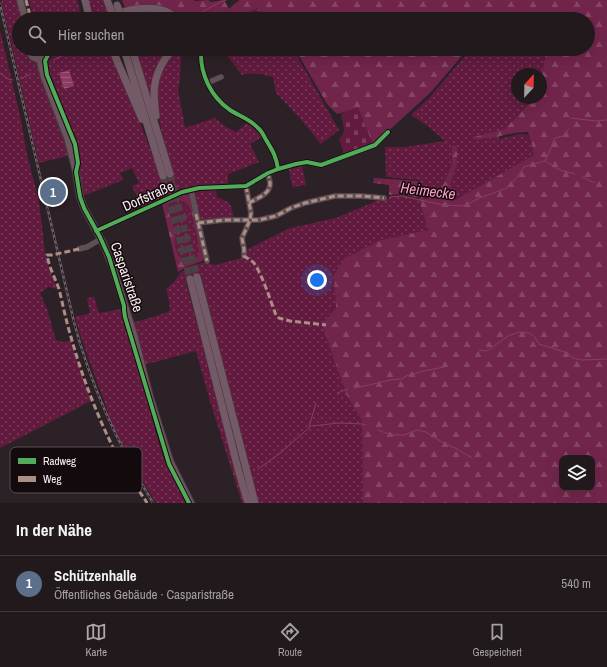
<!DOCTYPE html>
<html lang="de">
<head>
<meta charset="utf-8">
<style>
  :root { --surface:#21191c; --page:#2d2629; --text:#f1f3f6; --muted:#a2a0a3; --line:#3e383b; --accent:#b3a6ab }
  body { margin:0; font-family:"Archivo Narrow",sans-serif; background:var(--page); color:var(--text) }
  .controls { position:absolute; right:12px; bottom:12px; display:grid; overflow:hidden; border-radius:8px; box-shadow:0 4px 16px #0002 }
  .controls button { width:36px; height:36px; display:grid; place-items:center; padding:0; border:0; border-bottom:1px solid var(--line); background:var(--surface); color:var(--text); font:20px sans-serif }
  .compass { position:absolute; left:511px; top:68px; width:36px; height:36px; border-radius:50%; background:var(--surface); box-shadow:0 4px 16px #0002; rotate:22deg }
  .you { position:absolute; left:317px; top:280px; width:14px; height:14px; margin:-10px; border:3px solid #fff; border-radius:50%; background:#1a73e8; box-shadow:0 0 0 6px #1a73e833 }
  .badge { display:grid; place-items:center; width:26px; height:26px; border-radius:50%; background:var(--accent); color:#fff; font-size:13px; font-weight:700 }
  .pin { position:absolute; translate:-50% -50%; border:2px solid #fff; box-shadow:0 1px 4px #0006 }
  .list { margin:0; padding:0; list-style:none }
  h2 { display:flex; justify-content:space-between; align-items:center; height:52px; margin:0; padding:0 16px; font-size:17px }
  h2 small { font-size:13px; font-weight:400; color:var(--muted) }
  .list li { display:grid; grid-template-columns:26px 1fr auto; gap:12px; align-items:center; box-sizing:border-box; height:56px; padding:0 16px; border-top:1px solid var(--line) }
  .list b { display:block; font-size:15px; white-space:nowrap }
  .list p { margin:0; font-size:13px; white-space:nowrap; color:var(--muted) }
  .list em { font-size:13px; font-style:normal; color:var(--muted) }
  .icon { flex:none; width:22px; height:22px; fill:none; stroke:currentColor; stroke-width:2; stroke-linecap:round; stroke-linejoin:round }
  .map { position:relative; flex:none; width:607px; height:503px; overflow:hidden }
  .search { position:absolute; background:var(--surface); box-shadow:0 4px 16px #0002; left:12px; right:12px; top:12px; height:44px; display:flex; align-items:center; gap:10px; box-sizing:border-box; padding:0 14px; border-radius:22px; color:var(--muted); font-size:15px }
  .sheet { height:108px; background:var(--surface) }
  nav { display:flex; justify-content:space-around; align-items:center; box-sizing:border-box; height:56px; border-top:1px solid var(--line); background:var(--surface); font-size:11px; color:var(--muted) }
  nav a { display:grid; justify-items:center; gap:2px }
  nav .on { color:var(--accent) }
  .map>svg:first-child { display:block }
  .grass { fill:url(#grass-dots) }
  .forest { fill:url(#forest-firs); fill-rule:evenodd }
  .cemetery { fill:url(#cemetery-stones) }
  .park { fill:url(#park-tufts) }
  .water { fill:url(#water-rules) }
  .lines { fill:none; stroke-linecap:round; stroke-linejoin:round }
  .stream { stroke:#8d3c61; stroke-width:1 }
  .highway-tunnel { stroke:#4b4045; stroke-width:7; stroke-dasharray:7 3.5; stroke-linecap:butt }
  .minor-casing { stroke:#483f43; stroke-width:6 }
  .major-casing { stroke:#483f43; stroke-width:8 }
  .highway-casing { stroke:#483f43; stroke-width:8 }
  .minor { stroke:#614f56; stroke-width:5 }
  .major { stroke:#6d555f; stroke-width:6 }
  .highway { stroke:#745a66; stroke-width:7 }
  .rail-casing { stroke:#6c5f65; stroke-width:2.5 }
  .rail { stroke:#130a0d; stroke-width:1; stroke-dasharray:3; stroke-linecap:butt }
  .highway-bridge-casing { stroke:#483f43; stroke-width:8; stroke-linecap:butt }
  .highway-bridge { stroke:#745a66; stroke-width:7 }
  .quiet { stroke:#ac8f84; stroke-width:3; stroke-dasharray:6 3; stroke-linecap:butt }
  .cycleway-casing { stroke:#130a0d; stroke-width:6 }
  .cycleway { stroke:#51ab58; stroke-width:4 }
  .labels { text-anchor:middle; stroke-width:3; stroke-linejoin:round; paint-order:stroke }
  .street-label { font-size:14px; fill:#fceef3; stroke:#130a0d }
  .water-label { font-size:15px; font-style:italic; fill:#fd9cc4; stroke:#130a0d }
  .key { fill:#130a0d; stroke:#594e52; stroke-width:1 }
  .key-label { font-size:11px; fill:#fceef3 }
</style>
</head>
<body>
<div class="map">
<svg width="607" height="503" viewBox="0 0 607 503">
  <defs>
    <pattern id="grass-dots" width="8" height="8" patternUnits="userSpaceOnUse"><rect width="8" height="8" fill="#621b3f"/><path d="M2 2h.1M6 6h.1" fill="none" stroke="#793c5b" stroke-width="1.8" stroke-linecap="round"/></pattern>
    <pattern id="forest-firs" width="22" height="20" patternUnits="userSpaceOnUse"><rect width="22" height="20" fill="#72254b"/><path d="M5 1l3.5 6h-7zM16 11l3.5 6h-7z" fill="#874565"/></pattern>
    <pattern id="cemetery-stones" width="16" height="16" patternUnits="userSpaceOnUse"><rect width="16" height="16" fill="#621b3f"/><path d="M2 7V4a2 2 0 0 1 4 0v3zM10 15v-3a2 2 0 0 1 4 0v3z" fill="#793c5b"/></pattern>
    <pattern id="park-tufts" width="24" height="20" patternUnits="userSpaceOnUse"><rect width="24" height="20" fill="#621b3f"/><path d="M3 7l-1-3M5 7V3M7 7l1-3M15 17l-1-3M17 17v-4M19 17l1-3" fill="none" stroke="#793c5b"/></pattern>
    <pattern id="water-rules" width="6" height="5" patternUnits="userSpaceOnUse"><rect width="6" height="5" fill="#8d3c61"/><path d="M0 2.5h6" fill="none" stroke="#9e5878"/></pattern>
  </defs>
  <rect width="100%" height="100%" fill="#2c2126"/>
  <!-- grass -->
  <path class="grass" d="M 1,0 L 17,0 L 21,19 L 19,19 L 19,49 L 28,49 L 31,59 L 36,63 L 41,78 L 58,118 L 71,155 L 39,163 Z
    M 29,0 L 77,0 L 80,11 L 79,19 L 33,19 Z
    M 87,0 L 103,0 L 108,12 L 96,19 L 89,19 Z
    M 259,8 L 264,19 L 226,19 L 232,13 L 238,16 Z
    M 0,30 L 21,120 L 27,155 L 39,201 L 45,252 L 49,267 L 57,289 L 48,287 L 40,293 L 47,309 L 56,340 L 63,342 L 70,341 L 71,342 L 91,401 L 0,448 Z
    M 61,49 L 109,49 L 139,120 L 160,175 L 172,172 C 166,147 150,98 159,74 C 163,64 172,58 177,49 L 194,49 L 183,53 L 181,57 L 180,78 L 178,90 L 185,128 L 215,118 L 226,127 L 236,132 L 248,122 L 262,137 L 250,144 L 259,162 L 228,174 L 228,184 L 193,187 L 182,190 L 142,207 L 132,186 L 139,183 L 132,168 L 120,173 L 123,180 L 83,196 L 78,170 L 80,163 L 79,158 L 63,123 L 46,79 L 45,63 L 51,58 L 55,52 Z
    M 136,49 L 138,49 L 140,51 L 169,50 L 160,61 L 154,71 L 150,98 Z
    M 222,49 L 290,49 L 297,56 L 339,130 L 321,144 L 299,117 L 276,93 L 273,77 C 263,74 253,72 242,75 Z
    M 471,49 L 547,49 L 541,76 L 541,74 L 517,74 L 517,98 L 533,98 L 505,129 L 481,140 L 499,136 L 498,139 L 521,134 L 528,135 L 532,146 L 534,155 L 455,200 L 443,199 L 457,165 L 452,164 L 437,199 L 419,199 L 428,230 L 381,240 L 334,275 L 336,306 L 325,321 L 322,321 L 347,396 L 362,421 L 363,503 L 259,503 L 249,470 L 201,275 L 185,279 L 245,503 L 242,503 L 210,401 L 196,351 L 144,365 L 131,322 L 140,321 L 168,312 L 170,310 L 169,300 L 166,289 L 174,282 L 181,272 L 193,266 L 201,263 L 206,263 L 216,265 L 241,258 L 244,258 L 247,255 L 246,250 L 290,228 L 336,218 L 381,199 L 387,199 L 391,196 L 402,195 L 419,199 L 419,180 L 386,177 L 385,147 L 405,147 L 445,141 L 429,127 L 411,115 L 430,97 Z
    M 302,166 L 306,185 L 292,187 L 289,169 Z
    M 216,188 L 217,197 L 228,202 L 231,206 L 234,218 L 199,219 L 194,195 L 196,190 Z
    M 179,200 C 183,201 187,203 189,207 C 193,213 193,222 195,229 C 198,245 206,267 179,256 C 176,250 174,245 175,239 L 168,209 L 169,204 L 174,201 Z
    M 94,297 L 99,313 L 122,309 L 135,351 L 154,426 L 163,457 L 186,503 L 156,503 C 140,476 122,448 110,419 C 107,412 106,405 103,398 C 93,371 83,345 75,317 L 90,313 L 87,298 Z"/>
  <!-- forest -->
  <path class="forest" d="M 122,0 L 193,0 L 195,1 L 209,0 L 210,2 L 224,0 L 229,9 L 234,4 L 240,0 L 607,0 L 607,503 L 363,503 L 362,421 L 347,396 L 321,321 L 325,321 L 336,307 L 334,275 L 344,259 L 381,240 L 428,230 L 419,199 L 437,199 L 452,164 L 452,146 L 457,146 L 457,165 L 444,199 L 455,200 L 534,155 L 532,146 L 528,132 C 510,131 493,141 475,139 L 474,137 L 505,129 L 534,98 L 541,98 L 541,76 L 547,49 L 588,49 L 588,19 L 264,19 L 258,8 L 238,17 L 232,13 L 226,19 L 179,19 C 168,0 144,3 125,8 ZM 562,458 L 592,458 L 592,488 L 562,488 Z
    M 292,49 L 468,49 L 430,93 L 373,145 L 358,108 L 337,114 L 327,104 L 299,56 Z
    M 374,178 L 418,181 L 418,198 L 403,194 L 389,195 L 389,185 L 373,183 Z
    M 186,194 L 191,196 L 205,258 L 202,261 L 184,268 L 178,272 L 162,203 ZM 179,200 C 183,201 187,203 189,207 C 193,213 193,222 195,229 C 198,244 206,268 179,256 C 177,252 175,248 175,243 C 175,239 176,234 174,230 C 172,221 167,213 169,204 L 174,201 Z"/>
  <!-- cemetery -->
  <path class="cemetery" d="M 358,108 L 373,145 L 344,154 L 339,139 C 349,131 340,123 342,113 Z"/>
  <!-- park -->
  <path class="park" d="M 177,203 L 181,203 L 186,208 L 188,218 L 186,217 L 171,217 C 170,210 170,206 177,203 Z"/>
  <!-- water -->
  <path class="water" d="M 69,70 L 74,86 L 64,89 L 59,73 Z"/>
  <g class="lines">
    <!-- stream -->
    <path class="stream" d="M 189,19 L 220,2 L 226,0
      M 54,60 L 74,49
      M 0,73 L 8,79 L 13,80
      M 20,79 L 31,74
      M 571,118 L 596,121 L 607,120
      M 545,161 L 560,170 L 575,174
      M 582,177 L 595,183
      M 390,197 L 402,196 L 443,205 L 465,206 L 477,199 L 507,188 L 517,177 L 524,167 L 537,163 L 545,161 L 555,138 L 563,136 L 569,129
      M 479,350 L 487,351 L 508,336 L 519,332 L 529,333 L 534,336 L 539,344 L 568,353 L 573,358 L 582,360 L 607,359
      M 354,388 L 369,385 L 390,380 L 402,379 L 406,376 L 424,371 L 444,367
      M 337,393 L 348,389
      M 309,427 L 316,403
      M 378,430 L 391,435 L 404,435 L 417,430 L 426,432 L 442,442 L 457,449 L 472,458
      M 258,469 L 279,454 L 311,426 L 339,423 L 362,424 L 366,425"/>
    <!-- highway-tunnel -->
    <path class="highway-tunnel" d="M 170,174 L 197,277
      M 163,176 L 190,279"/>
    <defs>
      <path id="minor" d="M 201,51 C 200,74 211,97 230,110 C 239,116 250,119 258,128 C 261,130 263,134 265,138 C 272,150 276,155 278,169
        M 207,83 L 221,77
        M 191,190 L 207,261
        M 249,203 C 257,198 271,194 270,183 C 270,180 268,176 268,173
        M 198,223 L 224,220 L 259,220 L 276,216 L 291,208 L 305,203 L 335,196 L 361,196 L 384,198
        M 96,231 L 182,192 L 199,188 L 246,186 L 268,173 L 278,169 L 296,164 L 307,162 L 321,165 L 375,145 L 388,132
        M 79,249 L 87,247 L 101,239
        M 244,256 L 244,249 L 242,238 L 250,220 L 251,213 L 246,186"/>
      <path id="major" d="M 20,0 L 25,19
        M 30,49 C 30,54 32,58 37,59 C 43,58 46,55 45,49
        M 39,58 L 44,77 L 68,140 L 76,172 L 80,197 L 84,208 L 103,243 L 112,265 L 134,335 L 150,397 L 170,461 L 191,503"/>
      <path id="highway" d="M 85,0 L 88,12 L 87,19
        M 107,0 L 110,8
        M 102,19 C 123,10 161,0 176,19
        M 112,49 L 142,119
        M 124,49 L 163,176
        M 132,49 L 170,174
        M 142,49 C 150,53 158,53 166,49
        M 45,51 L 51,49
        M 156,116 C 153,94 152,79 165,59 C 168,55 171,52 173,49
        M 197,277 L 255,503
        M 190,279 L 238,469 L 248,503"/>
    </defs>
    <!-- minor casing -->
    <use href="#minor" class="minor-casing"/>
    <!-- major casing -->
    <use href="#major" class="major-casing"/>
    <!-- highway casing -->
    <use href="#highway" class="highway-casing"/>
    <!-- minor -->
    <use href="#minor" class="minor"/>
    <!-- major -->
    <use href="#major" class="major"/>
    <!-- highway -->
    <use href="#highway" class="highway"/>
    <defs>
      <path id="rail" d="M 0,4 L 74,322 C 91,387 118,445 153,503"/>
    </defs>
    <!-- rail casing -->
    <use href="#rail" class="rail-casing"/>
    <!-- rail -->
    <use href="#rail" class="rail"/>
    <defs>
      <path id="highway-bridge" d="M 117,5 L 122,19
        M 110,8 L 114,19"/>
    </defs>
    <!-- highway-bridge casing -->
    <use href="#highway-bridge" class="highway-bridge-casing"/>
    <!-- highway-bridge -->
    <use href="#highway-bridge" class="highway-bridge"/>
    <!-- quiet -->
    <path class="quiet" d="M 26,0 L 31,19
      M 246,186 L 251,213 L 250,220 L 242,238 L 244,249 L 244,256 C 247,258 251,260 254,263 C 263,276 270,300 276,315 L 279,318 L 290,321 L 326,325
      M 249,203 C 257,198 271,194 270,183 C 270,180 268,176 268,173
      M 196,214 L 207,261
      M 198,223 L 224,220 L 259,220 L 276,216 L 291,208 L 305,203 L 335,196 L 361,196 L 384,198
      M 79,249 L 52,255 L 47,255 C 49,267 55,278 59,289 C 63,305 66,321 71,337 C 84,384 103,430 126,473 C 132,484 141,492 147,503"/>
    <defs>
      <path id="cycleway" d="M 51,49 L 51,51 L 47,57 L 45,61 L 47,75 L 75,144 L 78,163 L 76,172 L 80,197 L 84,208 L 100,237 L 109,257 L 124,306 L 124,310 L 125,317 L 169,464 L 189,503
        M 201,51 C 200,74 211,97 230,110 C 239,116 250,119 258,128 C 261,130 263,134 265,138 C 272,150 276,155 278,169
        M 96,231 L 182,192 L 199,188 L 246,186 L 268,173 L 278,169 L 296,164 L 307,162 L 321,165 L 375,145 L 388,132"/>
    </defs>
    <!-- cycleway casing -->
    <use href="#cycleway" class="cycleway-casing"/>
    <!-- cycleway -->
    <use href="#cycleway" class="cycleway"/>
  </g>
  <g class="labels">
    <!-- street labels -->
    <g class="street-label">
      <text transform="translate(148 196) rotate(-24)" y="5">Dorfstraße</text>
      <text transform="translate(127 277) rotate(71)" y="5">Casparistraße</text>
    </g>
    <!-- water labels -->
    <g class="water-label">
      <text transform="translate(428 191) rotate(7)" y="5">Heimecke</text>
    </g>
  </g>
  <!-- legend -->
  <rect x="10" y="447" width="132" height="46" rx="6" class="key"/>
  <rect x="18" y="458" width="18" height="6" fill="#51ab58"/>
  <rect x="18" y="476" width="18" height="6" fill="#ac8f84"/>
  <g class="key-label">
    <text x="43" y="465">Radweg</text>
    <text x="43" y="483">Weg</text>
  </g>
</svg>
<div class="controls">
<button><svg class="icon" aria-label="layers" viewBox="0 0 24 24"><path d="M12 4l9 5-9 5-9-5zM3 14l9 5 9-5"/></svg></button>
</div>
<svg class="compass" viewBox="-18 -18 36 36"><path d="M0-13l5 13h-10z" fill="#e53935"/><path d="M0 13l5-13h-10z" fill="#a2a0a3"/></svg>
<div class="you"></div>
<div class="pin badge" style="left:53px;top:192px;background:#5c6f8a">1</div>
<div class="search"><svg class="icon" aria-label="search" viewBox="0 0 24 24"><circle cx="10" cy="10" r="6"/><path d="M15 15l6 6"/></svg>Hier suchen</div>
</div>
<section class="sheet">
<h2>In der Nähe<small></small></h2>
<ul class="list">
<li><span class="badge" style="background:#5c6f8a">1</span><div><b>Schützenhalle</b><p>Öffentliches Gebäude · Casparistraße</p></div><em>540 m</em></li>
</ul>
</section>
<nav>
<a class="on"><svg class="icon" aria-label="map" viewBox="0 0 24 24"><path d="M3 6l6-2 6 2 6-2v14l-6 2-6-2-6 2zM9 4v14M15 6v14"/></svg>Karte</a>
<a><svg class="icon" aria-label="directions" viewBox="0 0 24 24"><path d="M12 3l9 9-9 9-9-9zM9 14v-3h6M13 9l2 2-2 2"/></svg>Route</a>
<a><svg class="icon" aria-label="saved" viewBox="0 0 24 24"><path d="M7 4h10v16l-5-4-5 4z"/></svg>Gespeichert</a>
</nav>
</body>
</html>
